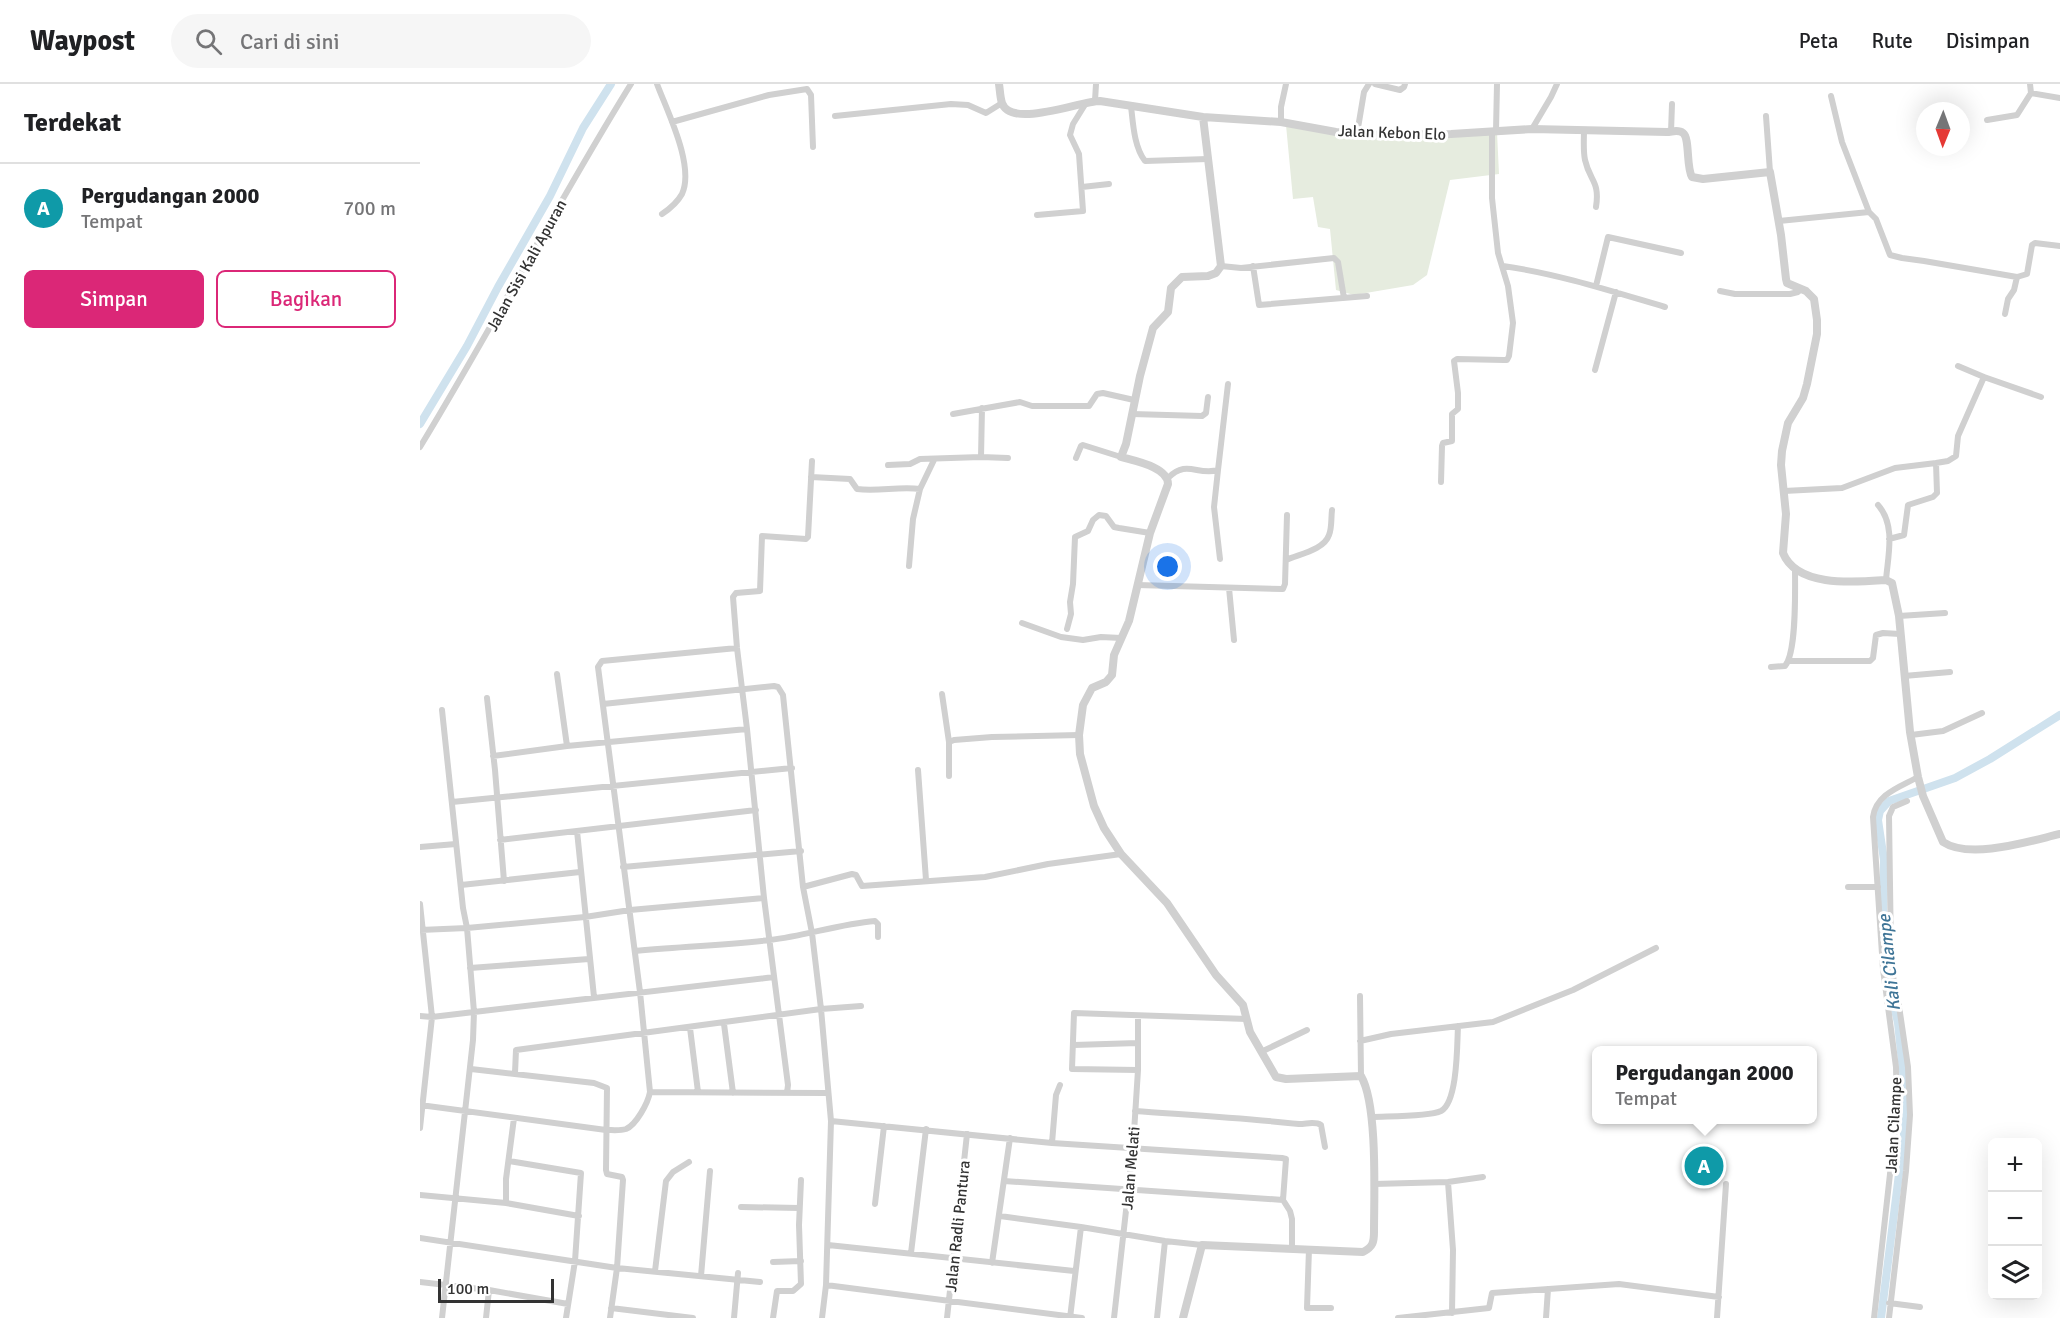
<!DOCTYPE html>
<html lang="id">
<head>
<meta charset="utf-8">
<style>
  :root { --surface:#fff; --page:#f6f6f6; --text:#202124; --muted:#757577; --line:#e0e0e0; --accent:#db2777 }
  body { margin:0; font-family:Signika,sans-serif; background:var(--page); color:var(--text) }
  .controls { position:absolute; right:18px; bottom:18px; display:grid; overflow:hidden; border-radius:9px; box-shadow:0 6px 24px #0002 }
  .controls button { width:54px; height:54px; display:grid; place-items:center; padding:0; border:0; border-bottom:2px solid var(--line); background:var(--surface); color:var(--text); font:30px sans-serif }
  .compass { position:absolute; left:1496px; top:18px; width:54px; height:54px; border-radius:50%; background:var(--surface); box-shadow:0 6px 24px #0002; rotate:181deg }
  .scale { position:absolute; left:18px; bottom:15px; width:116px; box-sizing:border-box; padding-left:6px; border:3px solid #333; border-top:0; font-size:16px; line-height:21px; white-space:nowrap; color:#333; -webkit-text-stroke:4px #fff; paint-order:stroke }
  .you { position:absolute; left:748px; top:483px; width:21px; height:21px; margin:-15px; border:4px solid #fff; border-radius:50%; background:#1a73e8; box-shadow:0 0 0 9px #1a73e833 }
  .badge { display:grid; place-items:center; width:39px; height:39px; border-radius:50%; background:var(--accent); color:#fff; font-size:20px; font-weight:700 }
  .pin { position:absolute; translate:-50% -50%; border:3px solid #fff; box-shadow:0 2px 6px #0006 }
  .popup { position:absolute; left:1172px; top:962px; width:225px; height:78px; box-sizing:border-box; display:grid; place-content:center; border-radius:9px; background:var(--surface); filter:drop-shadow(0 2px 4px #0005); font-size:20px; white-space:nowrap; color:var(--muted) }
  .popup b { font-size:22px; color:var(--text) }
  .popup::after { content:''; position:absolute; left:50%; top:100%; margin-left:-12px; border:12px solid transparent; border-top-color:var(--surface) }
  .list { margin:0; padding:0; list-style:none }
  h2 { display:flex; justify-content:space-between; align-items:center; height:78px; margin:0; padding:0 24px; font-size:26px }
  h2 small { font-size:20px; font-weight:400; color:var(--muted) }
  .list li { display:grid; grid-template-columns:39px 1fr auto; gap:18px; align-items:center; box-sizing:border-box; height:90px; padding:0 24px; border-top:2px solid var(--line) }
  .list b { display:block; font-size:22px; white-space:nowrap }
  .list p { margin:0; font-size:20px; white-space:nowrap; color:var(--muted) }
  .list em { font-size:20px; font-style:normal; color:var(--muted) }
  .actions { display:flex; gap:12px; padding:18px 24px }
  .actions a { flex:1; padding:14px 0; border:2px solid var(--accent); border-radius:9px; text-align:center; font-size:21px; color:var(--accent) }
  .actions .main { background:var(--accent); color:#fff }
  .icon { flex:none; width:33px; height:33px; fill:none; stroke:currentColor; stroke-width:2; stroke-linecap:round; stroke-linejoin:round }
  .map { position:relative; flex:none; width:1640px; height:1234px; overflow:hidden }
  header { display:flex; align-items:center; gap:36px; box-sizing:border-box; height:84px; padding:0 30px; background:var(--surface); border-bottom:2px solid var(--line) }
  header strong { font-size:28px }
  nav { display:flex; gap:33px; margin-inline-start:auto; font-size:21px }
  .search { width:420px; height:54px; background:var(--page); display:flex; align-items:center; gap:15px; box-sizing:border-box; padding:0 21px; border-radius:33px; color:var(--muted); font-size:22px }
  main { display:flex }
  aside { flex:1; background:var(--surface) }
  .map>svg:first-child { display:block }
  .green { fill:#e6ecdf }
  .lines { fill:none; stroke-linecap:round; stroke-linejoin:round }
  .canal { stroke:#cfe2ee; stroke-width:8 }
  .minor { stroke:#d0d0d0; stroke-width:6 }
  .tertiary { stroke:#d0d0d0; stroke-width:8 }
  .labels { text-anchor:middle; stroke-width:6; stroke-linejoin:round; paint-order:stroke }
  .street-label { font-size:16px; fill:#333; stroke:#fff }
  .water-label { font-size:18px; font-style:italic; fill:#3f7597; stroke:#fff }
</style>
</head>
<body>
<header>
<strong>Waypost</strong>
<div class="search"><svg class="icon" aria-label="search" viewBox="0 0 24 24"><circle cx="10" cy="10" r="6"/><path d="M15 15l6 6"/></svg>Cari di sini</div>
<nav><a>Peta</a><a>Rute</a><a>Disimpan</a></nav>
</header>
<main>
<aside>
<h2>Terdekat<small></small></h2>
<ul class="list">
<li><span class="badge" style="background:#0f9aa8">A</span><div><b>Pergudangan 2000</b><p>Tempat</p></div><em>700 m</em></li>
</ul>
<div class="actions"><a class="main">Simpan</a><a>Bagikan</a></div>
</aside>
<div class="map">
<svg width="1640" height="1234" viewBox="0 0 1640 1234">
  <rect width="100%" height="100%" fill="#fff"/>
  <!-- green -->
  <path class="green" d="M 866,41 L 1004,52 L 1077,48 L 1079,90 L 1030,96 L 1007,191 L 993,201 L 934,211 L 916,206 L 910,145 L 898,143 L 893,113 L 873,115 Z"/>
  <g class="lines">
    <!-- canal -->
    <path class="canal" d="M 0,340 L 47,262 L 78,203 L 130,112 L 163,44 L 191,0
      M 1461,1234 L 1487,1026 L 1478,939 L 1470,904 L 1463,841 L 1464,776 L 1458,736 L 1460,727 L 1469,717 L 1535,694 L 1570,675 L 1640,631"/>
    <!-- minor -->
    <path class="minor" d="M 237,0 C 247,27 275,82 262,110 C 257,119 251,124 242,130
      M 955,0 L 980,6 L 984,3 L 985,0
      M 1610,0 L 1611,9 L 1640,14
      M 1411,12 L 1422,58 L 1449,128
      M 675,17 L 676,0
      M 711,22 C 713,39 714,63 725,77 L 788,75
      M 415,32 L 531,20 L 548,21 L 566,29 L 582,19
      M 1346,32 L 1350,88
      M 1567,36 L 1597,31 L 1611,9
      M 252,38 L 349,11 L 387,5 L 391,11 L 393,63
      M 861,38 L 861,23 L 866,0
      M 1112,45 L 1131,13 L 1137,0
      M 1164,46 C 1164,55 1163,67 1165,76 C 1170,98 1180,97 1176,123
      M 1076,47 L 1077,0
      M 1251,48 L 1252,20
      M 937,50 L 944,8 L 949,0
      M 662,103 L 689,100
      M 617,131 L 663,127 L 659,70 L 650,51 L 653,40 L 666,19
      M 1359,137 L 1449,128 L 1456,135 L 1470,171 L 1482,174 L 1504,177 L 1597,193 L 1607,190 L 1612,161 L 1615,159 L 1640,162
      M 801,182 L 821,184 L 914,174 L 918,178 L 924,214
      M 833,182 L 839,221 L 947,212
      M 1083,182 C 1139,190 1191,207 1245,223
      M 1176,202 L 1188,153 L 1261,169
      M 1300,207 L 1315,210 L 1370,210 L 1378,208 L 1381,205
      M 1585,230 L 1588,215 L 1594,206 L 1597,193
      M 1175,286 L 1196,208
      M 1564,293 L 1621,313
      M 533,330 L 600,318 L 612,322 L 669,322 L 677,310 L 683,309 L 714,316
      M 712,330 L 782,332 L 786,329 L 788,313
      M 0,363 C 73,243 137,119 211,0
      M 561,373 L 588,374
      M 656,374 L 661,362 L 663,361 L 701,373
      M 468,381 L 490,380 L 500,375 L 561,373 L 562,324
      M 798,386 L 794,423 L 800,475
      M 391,393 L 430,395 L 437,405 C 458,408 479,402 500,405
      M 748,394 C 767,375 777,392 798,386 L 808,300
      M 1021,398 L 1022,362 L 1023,359 L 1032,357 L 1032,330 L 1038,325 L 1038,309 L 1034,277 L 1037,275 L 1084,276 L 1087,276 L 1089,272 L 1093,239 L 1088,202 L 1078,169 L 1072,114 L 1072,48
      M 1364,407 L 1422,404 L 1475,384 L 1516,379
      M 1458,421 C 1476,441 1468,471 1466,496
      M 1469,455 L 1484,451 L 1488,421 L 1513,413 L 1517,409 L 1516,379 L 1528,377 L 1536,372 L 1538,352 L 1564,293 L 1538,282
      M 866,476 C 879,470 904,466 909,451 C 912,444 911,434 912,426
      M 489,482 L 493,435 L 500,405 L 514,376
      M 717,501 L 863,505 L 865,500 L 867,431
      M 809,504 L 814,556
      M 1479,532 L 1525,529
      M 602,539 L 641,553 L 663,556 L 681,553 L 701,554
      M 647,545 L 651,530 L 650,518 L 653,500 L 655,453 L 668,447 L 673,436 L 679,431 L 686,432 L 694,443 L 699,444 L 730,449
      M 1369,577 L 1450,577 L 1453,574 L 1456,551 L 1463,549 L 1480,550
      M 1351,583 L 1365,582 C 1377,568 1375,504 1375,484
      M 137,590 L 147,662
      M 1484,592 L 1530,588
      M 522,610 L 529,658
      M 67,614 L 75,686 L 84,797
      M 183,620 L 354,602 L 358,603 L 363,611 L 383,803 L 392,849 L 401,925 L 411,1037 L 406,1201 L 402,1234
      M 22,626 L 43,824 L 47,844 L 54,928 L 53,956 L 22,1234
      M 1491,651 L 1523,647 L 1562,629
      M 73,672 L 147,662 L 327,645
      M 498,686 L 506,796
      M 529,692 L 529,658 L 534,656 L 572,653 L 659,651
      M 32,718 L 372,684
      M 157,747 L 174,913
      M 80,756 L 336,726
      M 0,763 L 36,760
      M 203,783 L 381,767
      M 41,801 L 160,788
      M 383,803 L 432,790 L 436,791 L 442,802 L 565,793 L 628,780 L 701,770
      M 1428,803 L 1458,803
      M 0,820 L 12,933 L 0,1044
      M 0,846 L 47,844 L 165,833 L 210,826 L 344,814
      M 215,867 C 260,863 305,861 350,856 C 385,852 419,840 455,837 L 458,840 L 458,853
      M 50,884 L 169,875
      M 940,912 L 941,992
      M 0,932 L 12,933 L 54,928 L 354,893
      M 304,940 L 313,1009
      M 270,944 L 278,1008
      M 940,957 L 971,950 L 1073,938 L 1153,906 L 1236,864
      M 654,961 L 718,959
      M 843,967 L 887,946
      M 51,985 L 174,999 L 187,1004 L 186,1086 L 187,1090 L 202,1093 L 203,1096 L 197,1184 L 190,1234
      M 718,986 L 652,985 L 654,929 L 827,935
      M 95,989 L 96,966 L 401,925 L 441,922
      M 230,1008 L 407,1009
      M 367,1009 L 368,1001 L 344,814 L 327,645 L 317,564 L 313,513 L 316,509 L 340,507 L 342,452 L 386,455 L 388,453 L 392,377
      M 0,1021 L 186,1046 C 192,1046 200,1047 206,1045 C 216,1041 228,1019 230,1008 L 220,908 L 178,583 L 182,577 L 317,564
      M 715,1027 C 770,1031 824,1034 879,1040 C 887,1040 895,1037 901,1041 L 905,1063
      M 951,1033 C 967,1032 1008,1033 1021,1027 C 1038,1018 1037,959 1038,942
      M 411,1037 L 632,1059 L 862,1074 L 866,1075 L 863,1116 L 870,1127 L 872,1135 L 872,1164
      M 632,1059 L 636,1011 L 640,1001
      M 89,1077 L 161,1089 L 155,1177 L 146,1234
      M 584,1097 L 863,1116
      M 1028,1098 L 1033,1166 L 1032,1229
      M 954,1100 L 1028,1098 L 1063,1093
      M 0,1111 L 86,1119 L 159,1132
      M 86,1119 L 86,1095 L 94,1034
      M 455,1120 L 464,1042
      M 321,1123 L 379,1124
      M 580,1132 L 661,1143
      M 0,1154 L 197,1184 L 340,1198
      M 408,1161 L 654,1187
      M 889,1165 L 887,1224 L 911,1224
      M 491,1169 L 506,1045
      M 353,1178 L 381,1177
      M 572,1179 L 590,1054
      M 235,1187 L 246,1097 L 253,1088 L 269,1078
      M 281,1192 L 290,1087
      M 0,1198 L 69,1206 L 148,1220
      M 406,1201 L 662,1234
      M 1469,1219 L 1500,1223
      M 191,1224 L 273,1234
      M 66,1234 L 69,1206
      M 314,1234 L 318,1189
      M 353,1234 L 357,1207 L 373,1207 L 381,1200 L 379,1141 L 381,1096
      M 527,1234 L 547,1050
      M 650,1234 L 661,1143 L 745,1157 L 782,1161
      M 694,1234 L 713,1064 L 718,986 L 718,933
      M 737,1234 L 745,1157
      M 978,1234 L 1069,1224 L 1072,1209 L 1199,1200 L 1299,1213
      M 1126,1234 L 1128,1205
      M 1297,1234 L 1306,1100
      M 1454,1234 L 1477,1027 L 1476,983 L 1463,885 L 1453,733 C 1456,710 1480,703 1498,693
      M 1469,1234 L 1486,1087 L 1490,1031 L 1488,983 L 1479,922 L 1474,901 L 1471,869 L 1469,732 L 1473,723 L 1487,717"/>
    <!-- tertiary -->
    <path class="tertiary" d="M 579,0 C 580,6 580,13 582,19 C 591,45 660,17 680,17 L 783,33 L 861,38 L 916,48 L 960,51 L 1031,50 L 1112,45 L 1247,48 C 1252,48 1258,45 1263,49 C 1270,54 1266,83 1272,93 L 1283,95 L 1350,88 L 1361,151 L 1366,195 L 1367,199 L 1386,207 L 1394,215 L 1397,236 L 1397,250 L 1387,300 L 1383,314 L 1368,339 L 1362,367 L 1361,381 L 1366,430 L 1363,469 C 1377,504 1436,498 1466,496 L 1472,499 L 1479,532 L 1490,648 L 1498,693 L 1503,712 L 1523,758 C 1550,776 1610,757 1640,750
      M 763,1234 L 782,1161 L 943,1168 C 953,1163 954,1158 954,1148 C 954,1112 958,1021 941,992 L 866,995 L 856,993 L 830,948 L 823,921 L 796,891 L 747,819 L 701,770 L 684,744 L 674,722 L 660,670 L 659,651 L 663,621 L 672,604 L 686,598 L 692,591 L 694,571 L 709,537 L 730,449 L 748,400 C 748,383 715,377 701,373 L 706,360 L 720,292 L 733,244 L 748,228 L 751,204 L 762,193 L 788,192 L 796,189 L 801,182 L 783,33"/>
  </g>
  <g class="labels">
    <!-- street labels -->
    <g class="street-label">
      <text transform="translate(972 48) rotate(2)" y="6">Jalan Kebon Elo</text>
      <text transform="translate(106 181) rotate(-61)" y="6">Jalan Sisi Kali Apuran</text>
      <text transform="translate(1473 1041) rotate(-87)" y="6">Jalan Cilampe</text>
      <text transform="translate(710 1084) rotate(-85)" y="6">Jalan Melati</text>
      <text transform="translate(537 1142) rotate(-84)" y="6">Jalan Radli Pantura</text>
    </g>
    <!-- water labels -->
    <g class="water-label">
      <text transform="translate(1469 879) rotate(-96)" y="6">Kali Cilampe</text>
    </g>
  </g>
</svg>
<div class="controls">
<button>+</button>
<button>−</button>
<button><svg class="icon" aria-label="layers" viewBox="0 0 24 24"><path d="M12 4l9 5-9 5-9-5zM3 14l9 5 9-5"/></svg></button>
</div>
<svg class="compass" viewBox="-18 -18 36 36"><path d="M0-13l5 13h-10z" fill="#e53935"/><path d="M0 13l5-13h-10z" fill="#757577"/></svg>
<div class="scale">100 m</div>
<div class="you"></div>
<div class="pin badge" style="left:1284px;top:1082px;background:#0f9aa8">A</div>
<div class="popup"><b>Pergudangan 2000</b>Tempat</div>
</div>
</main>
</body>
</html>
